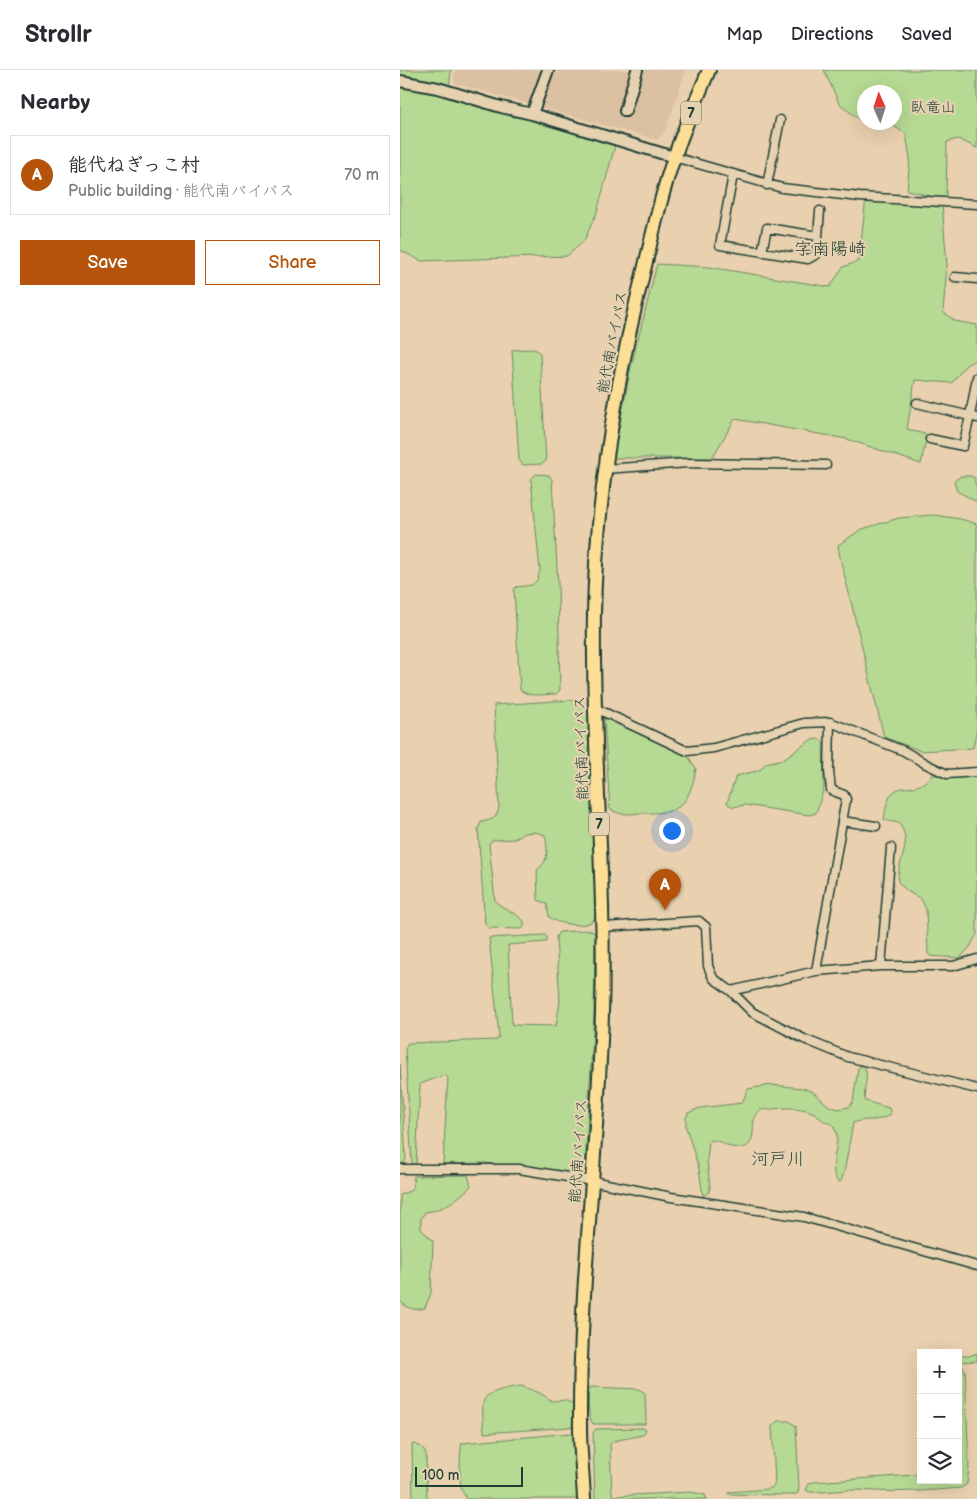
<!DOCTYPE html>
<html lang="en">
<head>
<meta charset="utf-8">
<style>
  :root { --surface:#fff; --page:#f2f2f3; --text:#2b2b33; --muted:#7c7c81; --line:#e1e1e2; --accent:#b45309 }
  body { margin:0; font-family:"Balsamiq Sans","Klee One",sans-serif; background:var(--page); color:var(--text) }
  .controls { position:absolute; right:15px; bottom:15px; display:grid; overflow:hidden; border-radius:0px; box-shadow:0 5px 20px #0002 }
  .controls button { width:45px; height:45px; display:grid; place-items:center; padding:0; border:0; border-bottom:1px solid var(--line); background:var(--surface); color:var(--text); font:25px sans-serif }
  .compass { position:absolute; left:457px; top:15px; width:45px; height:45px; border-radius:50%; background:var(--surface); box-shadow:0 5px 20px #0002; rotate:357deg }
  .scale { position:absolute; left:15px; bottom:12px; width:108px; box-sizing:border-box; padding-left:5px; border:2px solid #1f3d34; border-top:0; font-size:14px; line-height:18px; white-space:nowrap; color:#1f3d34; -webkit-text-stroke:4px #e6d2b0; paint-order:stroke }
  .you { position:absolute; left:271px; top:760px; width:18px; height:18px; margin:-12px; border:4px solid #fff; border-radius:50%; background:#1a73e8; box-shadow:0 0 0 8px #1a73e833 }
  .badge { display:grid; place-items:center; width:32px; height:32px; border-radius:50%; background:var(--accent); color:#fff; font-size:16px; font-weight:700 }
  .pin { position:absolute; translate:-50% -41px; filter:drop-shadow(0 1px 2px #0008) }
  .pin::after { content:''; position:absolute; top:26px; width:18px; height:15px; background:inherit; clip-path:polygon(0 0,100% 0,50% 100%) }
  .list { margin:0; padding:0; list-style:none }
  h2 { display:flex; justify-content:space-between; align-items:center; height:65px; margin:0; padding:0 20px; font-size:21px }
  h2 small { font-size:16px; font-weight:400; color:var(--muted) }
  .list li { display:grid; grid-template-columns:32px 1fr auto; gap:15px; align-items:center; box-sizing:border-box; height:80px; margin:0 10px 10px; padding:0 10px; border:1px solid var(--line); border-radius:0px }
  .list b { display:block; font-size:19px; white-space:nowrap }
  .list p { margin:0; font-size:16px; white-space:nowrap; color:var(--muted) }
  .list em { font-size:16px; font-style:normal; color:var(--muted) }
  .actions { display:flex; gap:10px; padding:15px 20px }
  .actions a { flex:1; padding:11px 0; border:1px solid var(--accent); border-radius:0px; text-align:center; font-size:18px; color:var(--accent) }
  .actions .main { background:var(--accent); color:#fff }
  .icon { flex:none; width:28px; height:28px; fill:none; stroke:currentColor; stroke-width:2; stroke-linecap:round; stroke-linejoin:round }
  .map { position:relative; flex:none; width:577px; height:1429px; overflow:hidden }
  header { display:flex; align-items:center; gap:30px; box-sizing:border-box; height:70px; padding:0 25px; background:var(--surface); border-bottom:1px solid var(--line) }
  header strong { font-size:24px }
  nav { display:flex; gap:28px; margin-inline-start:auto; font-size:18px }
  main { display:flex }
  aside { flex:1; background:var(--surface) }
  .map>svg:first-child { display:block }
  .built { fill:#dbc1a2 }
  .green { fill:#b6d993; stroke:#6a8b64 }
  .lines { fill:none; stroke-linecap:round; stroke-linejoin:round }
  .minor-casing { stroke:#1f3d34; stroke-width:11 }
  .tertiary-casing { stroke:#1f3d34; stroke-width:14 }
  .trunk-casing { stroke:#1f3d34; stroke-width:16 }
  .minor { stroke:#e6d2b0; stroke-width:8 }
  .tertiary { stroke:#e6d2b0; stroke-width:10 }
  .trunk { stroke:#fdde96; stroke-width:12 }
  .labels { text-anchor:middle; stroke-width:4.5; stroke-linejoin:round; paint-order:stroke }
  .shield { fill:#e6d2b0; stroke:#5b6a59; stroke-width:1 }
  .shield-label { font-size:14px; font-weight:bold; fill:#1f3d34 }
  .park-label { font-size:15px; fill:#274539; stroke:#e6d2b0 }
  .street-label { font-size:15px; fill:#1f3d34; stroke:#e6d2b0 }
  .quarter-label { font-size:18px; fill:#1f3d34; stroke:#e6d2b0 }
</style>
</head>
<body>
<header>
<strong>Strollr</strong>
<nav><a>Map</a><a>Directions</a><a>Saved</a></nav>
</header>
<main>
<aside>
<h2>Nearby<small></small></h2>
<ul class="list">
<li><span class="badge">A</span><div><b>能代ねぎっこ村</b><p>Public building · 能代南バイパス</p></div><em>70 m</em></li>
</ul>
<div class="actions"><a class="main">Save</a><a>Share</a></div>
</aside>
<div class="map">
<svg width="577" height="1429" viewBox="0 0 577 1429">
  <rect width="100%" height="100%" fill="#e9d0ae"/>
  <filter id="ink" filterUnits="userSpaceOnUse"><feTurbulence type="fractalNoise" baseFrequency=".02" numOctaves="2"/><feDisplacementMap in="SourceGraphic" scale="10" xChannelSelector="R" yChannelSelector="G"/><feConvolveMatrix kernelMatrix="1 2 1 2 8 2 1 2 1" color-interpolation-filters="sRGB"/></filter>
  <g filter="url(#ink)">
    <!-- built -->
    <path class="built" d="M 55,0 L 286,0 L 265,61 L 257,70 L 54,13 Z"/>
    <!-- green -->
    <path class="green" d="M 0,0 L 51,0 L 48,28 L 137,50 L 216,72 L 197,142 L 184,171 L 167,186 L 21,191 L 0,180 Z
      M 424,0 L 577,0 L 577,78 L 558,69 L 547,72 L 546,130 L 507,120 L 510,88 L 506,64 L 489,53 L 494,52 L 494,22 L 464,22 L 464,52 L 462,52 L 439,33 Z
      M 466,127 L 542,134 L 547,195 L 543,242 L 555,251 L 577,255 L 577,289 L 566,295 L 552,313 L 515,310 L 507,359 L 527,365 L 521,394 L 447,369 L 335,349 L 312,388 L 213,388 L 231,297 L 257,194 L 309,197 L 430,217 L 443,197 L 459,191 Z
      M 135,279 L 140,283 L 146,391 L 141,394 L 123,395 L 119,390 L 112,280 Z
      M 136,404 L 149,405 L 152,410 L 158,515 L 160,620 L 156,624 C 144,624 130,628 120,620 L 114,520 L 116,517 C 133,515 136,517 140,500 L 131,409 Z
      M 561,406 L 570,406 L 575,408 L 575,414 L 577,416 L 577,432 L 557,421 L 554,411 Z
      M 533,445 L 561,449 L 577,454 L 577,657 L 573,678 L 521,681 L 484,667 L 440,487 L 438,475 L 462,459 L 499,448 Z
      M 171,630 L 185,636 L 189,640 L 196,843 C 195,847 194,851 189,853 C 179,857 157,854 149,847 L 147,834 L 138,830 L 137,800 C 149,791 148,780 145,765 L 135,762 L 124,763 L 114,769 L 93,770 L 89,773 L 95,831 C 103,839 115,842 124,851 L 124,857 L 121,859 L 89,858 L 85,854 L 78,759 L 81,752 C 92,750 97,749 99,737 L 94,635 Z
      M 208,648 L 287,685 L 296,698 C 294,711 289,733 275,739 C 266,744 250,743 240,743 C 228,744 220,746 210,739 L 204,649 Z
      M 418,669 L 423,671 L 424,718 L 416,743 L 409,745 L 345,735 L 333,737 L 327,733 L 336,706 L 360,700 L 366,693 L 383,689 L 411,670 Z
      M 532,705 L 540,705 L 546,708 L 577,705 L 577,864 L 570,877 L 560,888 L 530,886 L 528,883 L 526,839 L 521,829 L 507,821 L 498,812 C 497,788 514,775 499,753 L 484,750 C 490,698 511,732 532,705 Z
      M 189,860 L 195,863 L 194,944 L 185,1096 L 179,1102 L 173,1103 L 86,1093 L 43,1094 L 48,1008 L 45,1005 L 20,1014 L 16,1094 L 12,1094 L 5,978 L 8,973 L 97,970 L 99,966 L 89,868 L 145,865 L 147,867 L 146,872 L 108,875 L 112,955 L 156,956 L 160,932 L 156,867 L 159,862 Z
      M 0,994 L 6,1089 L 3,1094 L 0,1094 Z
      M 463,995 C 471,1006 462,1019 465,1031 L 489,1038 L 491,1044 C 477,1054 466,1047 453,1053 L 444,1103 L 441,1111 L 438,1112 C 428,1099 438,1080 437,1065 C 436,1061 434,1057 432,1054 C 419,1051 421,1046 412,1042 C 396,1035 378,1039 360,1040 C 358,1043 355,1046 354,1050 C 352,1061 356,1078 339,1078 C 328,1078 322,1071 312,1070 L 309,1072 L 307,1090 L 310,1117 L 309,1122 L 303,1126 L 299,1099 L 286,1057 L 286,1048 L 288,1043 L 300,1038 L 342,1033 L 348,1019 L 371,1015 L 403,1018 L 413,1022 L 429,1036 L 439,1039 L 449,1037 L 453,1032 L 458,998 Z
      M 68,1105 L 71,1116 C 58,1129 42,1141 25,1142 L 21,1148 L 21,1159 L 33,1171 L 31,1223 L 25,1238 C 14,1241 8,1239 0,1231 L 0,1125 L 12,1120 L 14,1106 Z
      M 577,1283 L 577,1291 L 558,1292 L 558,1286 L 570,1286 Z
      M 558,1297 L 563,1297 L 565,1300 L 569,1398 L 567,1414 L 561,1418 C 527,1421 494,1423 460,1420 C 444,1419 426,1423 410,1422 L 406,1420 L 409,1414 L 413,1412 L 514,1405 L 521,1402 L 521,1410 L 558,1410 Z
      M 121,1316 L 140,1323 L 152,1331 L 165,1330 L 173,1334 L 176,1344 L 176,1354 L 170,1357 L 84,1363 C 84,1354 81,1339 84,1330 C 87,1321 113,1317 121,1316 Z
      M 192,1317 L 239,1319 L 245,1323 L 246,1351 L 245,1354 L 193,1354 C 187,1344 188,1330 189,1318 Z
      M 378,1351 L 389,1351 L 396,1356 L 399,1418 L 398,1423 L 392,1425 L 328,1424 L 329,1422 L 368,1419 L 373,1417 L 375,1412 L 372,1356 Z
      M 243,1358 L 246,1360 L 243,1365 L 213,1371 L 210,1375 L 212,1424 L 214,1426 L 291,1422 L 305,1425 L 307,1429 L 195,1429 L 193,1363 L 196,1359 Z
      M 171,1363 L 176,1367 L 180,1429 L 66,1429 C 65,1425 62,1422 61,1418 C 59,1410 60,1380 62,1373 Z
      M 12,1374 C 20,1375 23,1377 26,1384 L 27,1429 L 13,1429 Z"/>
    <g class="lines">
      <defs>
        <path id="minor" d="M 274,87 L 382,118 L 460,127 L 577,134
          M 333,105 L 320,175 L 408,189 L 417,184 L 418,166 L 367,158 L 362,182
          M 367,115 L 380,50
          M 418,166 L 420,141
          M 555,207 L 577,209
          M 517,333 L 570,346 L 577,307
          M 530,369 L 563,376 L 570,346 L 577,348
          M 205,399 L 288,393 L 426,395
          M 195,638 L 287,681 L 314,678 L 404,653 L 430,652 L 504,681 L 526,694 L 547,704 L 577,702
          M 442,751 L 476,756
          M 203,857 L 299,851 L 306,857 L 308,896 L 313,908 L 331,921 L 352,942 L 404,969 L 448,987 L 577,1019
          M 481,896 L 491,778
          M 416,901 L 446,729 L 444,725 L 431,720 L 429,701 L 430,652
          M 331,921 L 416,901 L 481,896 L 553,896 L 577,889
          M 0,1099 L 119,1099 L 192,1111 L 271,1127 L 404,1147 L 577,1196"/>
        <path id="tertiary" d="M 0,11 L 38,18 L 101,37 L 132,44 L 274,87
          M 225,41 L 237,0
          M 132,44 L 148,0"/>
        <path id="trunk" d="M 184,1429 C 183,1405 180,1381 180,1357 C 179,1219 198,1081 202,943 C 206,810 192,677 194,544 C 196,428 216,312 244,200 C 253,163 261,124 274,88 C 284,58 297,29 309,0"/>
      </defs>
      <!-- minor casing -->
      <use href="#minor" class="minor-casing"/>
      <!-- tertiary casing -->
      <use href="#tertiary" class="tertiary-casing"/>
      <!-- trunk casing -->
      <use href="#trunk" class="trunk-casing"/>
      <!-- minor -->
      <use href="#minor" class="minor"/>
      <!-- tertiary -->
      <use href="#tertiary" class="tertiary"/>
      <!-- trunk -->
      <use href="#trunk" class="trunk"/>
    </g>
  </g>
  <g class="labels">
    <!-- shield labels -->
    <g class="shield">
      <rect x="281" y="31.5" width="20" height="23" rx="4"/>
      <rect x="189" y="742.5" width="20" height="23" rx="4"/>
    </g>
    <g class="shield-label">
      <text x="291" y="48">7</text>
      <text x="199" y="759">7</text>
    </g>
    <!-- park labels -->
    <g class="park-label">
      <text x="533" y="42">臥竜山</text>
    </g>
    <!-- street labels -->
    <g class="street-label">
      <text transform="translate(212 272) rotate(-79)" y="5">能代南バイパス</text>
      <text transform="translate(181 678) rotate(-92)" y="5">能代南バイパス</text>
      <text transform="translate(178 1081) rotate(-86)" y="5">能代南バイパス</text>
    </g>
    <!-- quarter labels -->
    <g class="quarter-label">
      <text x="430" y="185">字南陽崎</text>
      <text x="378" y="1095">河戸川</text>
    </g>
  </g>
</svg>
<div class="controls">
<button>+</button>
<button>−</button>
<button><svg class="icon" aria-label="layers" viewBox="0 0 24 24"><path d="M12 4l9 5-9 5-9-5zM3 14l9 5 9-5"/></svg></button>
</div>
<svg class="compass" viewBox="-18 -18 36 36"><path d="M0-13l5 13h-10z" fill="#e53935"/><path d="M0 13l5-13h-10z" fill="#7c7c81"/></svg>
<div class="scale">100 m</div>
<div class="you"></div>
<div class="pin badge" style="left:265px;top:840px">A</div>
</div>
</main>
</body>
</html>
